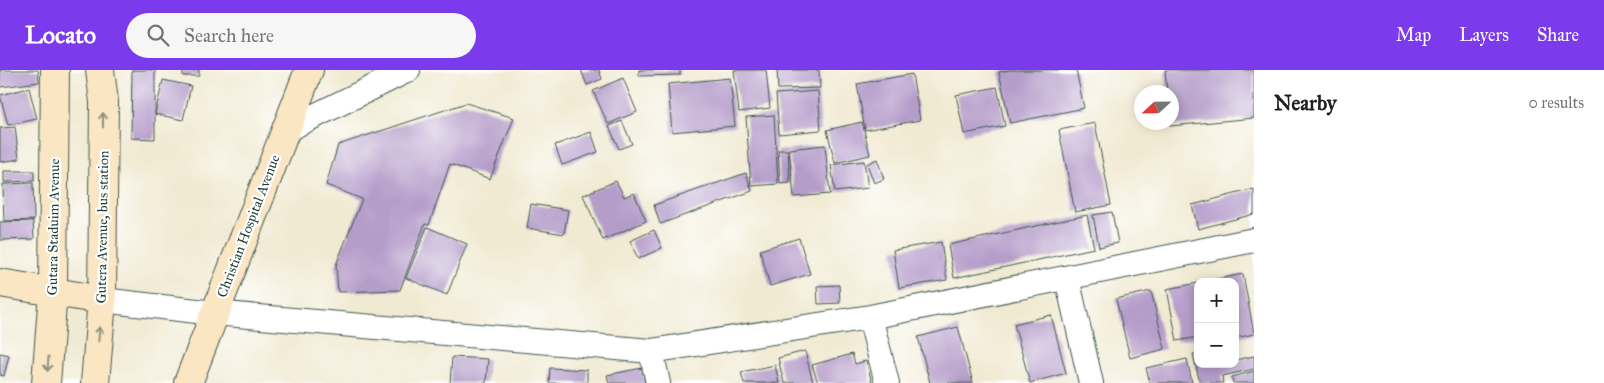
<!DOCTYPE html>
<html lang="en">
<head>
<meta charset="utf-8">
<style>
  :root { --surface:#fff; --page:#f6f6f6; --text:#202124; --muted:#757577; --line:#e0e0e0; --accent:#7c3aed }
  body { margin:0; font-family:"IM FELL Great Primer",serif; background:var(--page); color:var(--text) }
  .controls { position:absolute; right:15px; bottom:15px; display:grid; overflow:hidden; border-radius:10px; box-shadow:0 2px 12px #0003 }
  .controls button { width:45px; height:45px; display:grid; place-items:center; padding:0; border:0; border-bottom:1px solid var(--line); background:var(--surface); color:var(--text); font:25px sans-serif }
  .compass { position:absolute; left:1134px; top:15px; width:45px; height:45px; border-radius:50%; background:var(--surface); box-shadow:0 2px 12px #0003; rotate:248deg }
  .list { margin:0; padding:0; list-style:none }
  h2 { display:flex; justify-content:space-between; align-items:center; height:65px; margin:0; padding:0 20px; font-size:21px }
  h2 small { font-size:16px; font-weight:400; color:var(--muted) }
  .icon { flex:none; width:28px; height:28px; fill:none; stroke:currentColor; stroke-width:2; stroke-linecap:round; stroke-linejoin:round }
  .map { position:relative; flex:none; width:1254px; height:313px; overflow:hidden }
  header { display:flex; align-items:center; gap:30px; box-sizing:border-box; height:70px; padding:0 25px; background:var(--accent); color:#fff }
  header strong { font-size:24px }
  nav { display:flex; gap:28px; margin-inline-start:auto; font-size:18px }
  .search { width:350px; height:45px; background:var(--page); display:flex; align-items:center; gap:12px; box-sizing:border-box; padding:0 18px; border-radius:28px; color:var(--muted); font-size:19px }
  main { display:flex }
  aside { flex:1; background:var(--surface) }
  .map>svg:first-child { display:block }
  .building { fill:#b59dca }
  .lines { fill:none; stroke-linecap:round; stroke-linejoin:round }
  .minor-casing { stroke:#3e574c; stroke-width:26 }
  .secondary-casing { stroke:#3e574c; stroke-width:30 }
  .minor { stroke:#fff; stroke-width:24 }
  .secondary { stroke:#fbe6c4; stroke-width:28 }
  .oneway { stroke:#8d927c }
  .labels { text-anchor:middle; stroke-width:4.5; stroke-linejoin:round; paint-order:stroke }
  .street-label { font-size:14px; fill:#1f3d34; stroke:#fff }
</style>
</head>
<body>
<header>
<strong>Locato</strong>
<div class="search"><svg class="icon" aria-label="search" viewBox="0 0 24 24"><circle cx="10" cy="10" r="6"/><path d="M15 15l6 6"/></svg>Search here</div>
<nav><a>Map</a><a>Layers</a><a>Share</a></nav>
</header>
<main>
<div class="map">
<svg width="1254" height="313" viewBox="0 0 1254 313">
  <rect width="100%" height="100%" fill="#fff"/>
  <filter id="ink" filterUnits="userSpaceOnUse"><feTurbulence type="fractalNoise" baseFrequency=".02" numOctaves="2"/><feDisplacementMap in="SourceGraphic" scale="10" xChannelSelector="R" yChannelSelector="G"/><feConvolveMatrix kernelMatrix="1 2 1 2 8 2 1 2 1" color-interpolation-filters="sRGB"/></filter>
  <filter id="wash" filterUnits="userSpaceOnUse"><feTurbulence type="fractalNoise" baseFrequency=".0096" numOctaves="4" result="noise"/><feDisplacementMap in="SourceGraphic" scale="20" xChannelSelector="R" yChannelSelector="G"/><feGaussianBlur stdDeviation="1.12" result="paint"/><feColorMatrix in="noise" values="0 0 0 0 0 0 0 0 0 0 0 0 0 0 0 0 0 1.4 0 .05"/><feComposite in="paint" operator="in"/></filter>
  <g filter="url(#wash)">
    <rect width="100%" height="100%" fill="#f1ead3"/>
    <g id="blocks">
      <!-- building -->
      <path class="building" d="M 0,0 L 38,0 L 39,12 L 0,17 Z
        M 132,0 L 155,0 L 155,69 L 131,68 Z
        M 183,0 L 199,0 L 199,6 L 183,6 Z
        M 581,0 L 599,0 L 602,9 L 587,15 Z
        M 639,0 L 680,0 L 680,5 L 639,6 Z
        M 734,0 L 766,0 L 770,38 L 739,42 Z
        M 777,0 L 819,0 L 820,18 L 778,19 Z
        M 1009,0 L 1076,0 L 1084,38 L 1010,53 L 999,2 Z
        M 1165,0 L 1254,0 L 1254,48 L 1170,56 L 1172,22 L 1167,22 Z
        M 912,4 L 920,50 L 865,60 L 857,14 Z
        M 623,8 L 637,42 L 608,54 L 593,21 Z
        M 730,8 L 735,56 L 672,62 L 668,14 Z
        M 163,10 L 191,16 L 183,50 L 155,44 Z
        M 997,17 L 1005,56 L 964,64 L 956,25 Z
        M 29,18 L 37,49 L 8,55 L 0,25 Z
        M 818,21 L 821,60 L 779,64 L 776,24 Z
        M 466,33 L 514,48 L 490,109 L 450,94 L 429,155 L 425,154 L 400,220 L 338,222 L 336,195 L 362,129 L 326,115 L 338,75 Z
        M 774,45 L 778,114 L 751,116 L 746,47 Z
        M 622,51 L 632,74 L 619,79 L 609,56 Z
        M 862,52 L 870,85 L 835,93 L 827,60 Z
        M 1095,53 L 1111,135 L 1075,142 L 1059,60 Z
        M 15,57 L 19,89 L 0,92 L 0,58 Z
        M 591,62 L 598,82 L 562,95 L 555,75 Z
        M 825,75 L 830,124 L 794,127 L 789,79 Z
        M 778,80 L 788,80 L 790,113 L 780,114 Z
        M 877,89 L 884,109 L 874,113 L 867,94 Z
        M 864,91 L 868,118 L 835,122 L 831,95 Z
        M 4,101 L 34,101 L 34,111 L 4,112 Z
        M 746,103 L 752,121 L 660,154 L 654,135 Z
        M 616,111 L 624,127 L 634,123 L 646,151 L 603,170 L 583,125 Z
        M 33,113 L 34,150 L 4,151 L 3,114 Z
        M 1254,119 L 1254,144 L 1198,159 L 1192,135 Z
        M 531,134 L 568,140 L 564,164 L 527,158 Z
        M 1112,142 L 1118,173 L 1099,177 L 1093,145 Z
        M 1087,145 L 1094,178 L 954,208 L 948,175 Z
        M 33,151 L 34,169 L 0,170 L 0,152 Z
        M 427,157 L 467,174 L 447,225 L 406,208 Z
        M 654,160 L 662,178 L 638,189 L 630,171 Z
        M 799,168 L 810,204 L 770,216 L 760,180 Z
        M 941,172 L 947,210 L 899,218 L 893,180 Z
        M 1243,204 L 1254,264 L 1235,268 L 1235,212 L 1213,210 Z
        M 1198,213 L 1198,267 L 1177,271 L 1167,219 Z
        M 839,215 L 840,233 L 818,234 L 817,216 Z
        M 1151,221 L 1165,279 L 1130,288 L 1116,229 Z
        M 1051,245 L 1066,303 L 1030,313 L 1014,254 Z
        M 958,257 L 973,313 L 930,313 L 918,267 Z
        M 805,281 L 813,313 L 784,313 L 778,288 Z
        M 0,283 L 9,285 L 4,306 L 0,305 Z
        M 1198,283 L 1198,294 L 1235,294 L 1235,290 L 1254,286 L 1254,299 L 1222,306 L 1223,313 L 1200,313 L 1193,284 Z
        M 852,284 L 855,294 L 866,291 L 872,313 L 818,313 L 812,295 Z
        M 452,287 L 488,289 L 486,313 L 450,313 Z
        M 1187,289 L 1192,313 L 1150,313 L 1146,298 Z
        M 775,295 L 779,313 L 744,313 L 741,302 Z
        M 550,298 L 587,300 L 587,313 L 549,313 Z
        M 642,298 L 645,313 L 609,313 L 607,305 Z
        M 1254,301 L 1254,313 L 1233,313 L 1232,307 Z"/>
    </g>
  </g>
  <g filter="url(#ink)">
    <use href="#blocks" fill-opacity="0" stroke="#3e574c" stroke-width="1"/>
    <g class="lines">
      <defs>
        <path id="minor" d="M 286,60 L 408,0
          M 1067,208 L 1091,313
          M 102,230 L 214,243 L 651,281 L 870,247 L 1254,170
          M 870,247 L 887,313
          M 651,281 L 658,313"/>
        <path id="secondary" d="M 0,213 L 102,230
          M 46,313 L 53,222 L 55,0
          M 95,313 L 102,230 L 104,32 L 100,0
          M 188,313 L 309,0"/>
      </defs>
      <!-- minor casing -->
      <use href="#minor" class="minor-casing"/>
      <!-- secondary casing -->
      <use href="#secondary" class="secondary-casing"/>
      <!-- minor -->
      <use href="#minor" class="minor"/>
      <!-- secondary -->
      <use href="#secondary" class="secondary"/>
    </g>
    <!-- one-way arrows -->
    <defs><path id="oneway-shaft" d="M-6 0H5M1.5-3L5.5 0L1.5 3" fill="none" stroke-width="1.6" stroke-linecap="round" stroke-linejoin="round" transform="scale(1.25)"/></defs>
    <g class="oneway">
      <use href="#oneway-shaft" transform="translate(103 50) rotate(-90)"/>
      <use href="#oneway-shaft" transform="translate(99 264) rotate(-85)"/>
      <use href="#oneway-shaft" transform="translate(48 294) rotate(94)"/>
    </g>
  </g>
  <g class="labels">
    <!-- street labels -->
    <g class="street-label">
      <text transform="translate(248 156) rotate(-69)" y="5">Christian Hospital Avenue</text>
      <text transform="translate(53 157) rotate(-89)" y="5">Gutara Staduim Avenue</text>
      <text transform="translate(102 157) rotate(-89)" y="5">Gutera Avenue, bus station</text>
    </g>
  </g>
</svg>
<div class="controls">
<button>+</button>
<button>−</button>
</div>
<svg class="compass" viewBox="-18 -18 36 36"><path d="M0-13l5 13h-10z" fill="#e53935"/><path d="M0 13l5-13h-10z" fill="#757577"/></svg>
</div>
<aside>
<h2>Nearby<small>0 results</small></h2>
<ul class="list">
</ul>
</aside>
</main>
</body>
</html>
